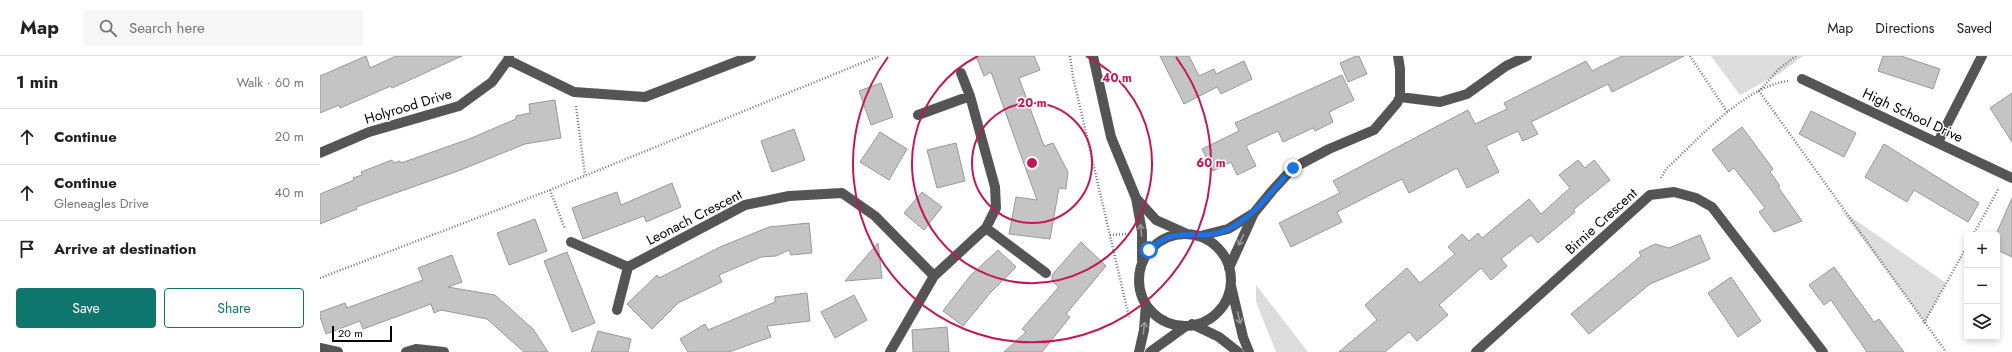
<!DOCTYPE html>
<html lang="en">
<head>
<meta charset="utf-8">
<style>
  :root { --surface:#fff; --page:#f6f6f6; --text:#202124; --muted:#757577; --line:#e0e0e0; --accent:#0f766e }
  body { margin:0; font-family:Jost,sans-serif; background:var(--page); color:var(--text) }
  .controls { position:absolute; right:12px; bottom:12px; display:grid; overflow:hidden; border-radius:4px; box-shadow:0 2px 6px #0003 }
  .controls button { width:36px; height:36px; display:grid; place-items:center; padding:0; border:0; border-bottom:1px solid var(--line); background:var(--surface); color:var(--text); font:20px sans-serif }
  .scale { position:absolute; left:12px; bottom:10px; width:60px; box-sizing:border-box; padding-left:4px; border:2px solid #000; border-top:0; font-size:11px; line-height:14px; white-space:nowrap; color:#000; -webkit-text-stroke:3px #fff; paint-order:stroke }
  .stop { position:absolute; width:12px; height:12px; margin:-9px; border:3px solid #1a73e8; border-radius:50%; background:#fff }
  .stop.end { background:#1a73e8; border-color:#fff; box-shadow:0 1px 4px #0008 }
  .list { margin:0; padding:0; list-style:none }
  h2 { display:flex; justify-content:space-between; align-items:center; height:52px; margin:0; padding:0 16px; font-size:17px }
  h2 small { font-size:13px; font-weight:400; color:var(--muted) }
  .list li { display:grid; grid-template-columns:26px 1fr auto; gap:12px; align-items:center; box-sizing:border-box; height:56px; padding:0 16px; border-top:1px solid var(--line) }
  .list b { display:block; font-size:15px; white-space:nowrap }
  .list p { margin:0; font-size:13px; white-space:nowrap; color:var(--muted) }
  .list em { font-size:13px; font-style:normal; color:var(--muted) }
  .actions { display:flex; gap:8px; padding:12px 16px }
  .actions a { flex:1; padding:9px 0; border:1px solid var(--accent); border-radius:4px; text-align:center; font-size:14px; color:var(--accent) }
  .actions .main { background:var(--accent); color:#fff }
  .icon { flex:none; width:22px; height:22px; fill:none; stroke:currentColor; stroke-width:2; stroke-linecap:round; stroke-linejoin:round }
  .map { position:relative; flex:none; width:1692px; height:296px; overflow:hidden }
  header { display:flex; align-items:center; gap:24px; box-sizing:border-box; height:56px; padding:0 20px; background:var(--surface); border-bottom:1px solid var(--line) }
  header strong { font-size:19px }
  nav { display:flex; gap:22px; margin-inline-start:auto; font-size:14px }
  .search { width:280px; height:36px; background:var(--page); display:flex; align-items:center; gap:10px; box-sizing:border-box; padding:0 14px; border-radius:4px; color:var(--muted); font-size:15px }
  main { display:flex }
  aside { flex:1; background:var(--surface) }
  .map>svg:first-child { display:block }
  .green { fill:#dcdcdc }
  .building { fill:#c4c4c4; stroke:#999 }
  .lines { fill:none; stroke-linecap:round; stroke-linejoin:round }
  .path { stroke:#777; stroke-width:2.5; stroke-dasharray:1 2; stroke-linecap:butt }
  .minor { stroke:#555; stroke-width:10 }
  .oneway { stroke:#999 }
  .route { stroke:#1a73e8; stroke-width:5 }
  .ring { fill:none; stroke:#c2185b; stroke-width:2 }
  .labels { text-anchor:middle; stroke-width:3; stroke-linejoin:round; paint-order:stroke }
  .street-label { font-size:14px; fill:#000; stroke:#fff }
  .centre { fill:#c2185b; stroke:#fff; stroke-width:2 }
  .ring-label { font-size:12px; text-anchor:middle; font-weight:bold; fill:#c2185b; stroke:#fff; stroke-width:3; stroke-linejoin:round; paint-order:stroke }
</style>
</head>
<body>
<header>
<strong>Map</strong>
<div class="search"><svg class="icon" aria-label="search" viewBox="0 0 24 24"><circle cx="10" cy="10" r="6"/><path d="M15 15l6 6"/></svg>Search here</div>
<nav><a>Map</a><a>Directions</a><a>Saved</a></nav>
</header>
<main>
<aside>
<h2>1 min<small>Walk · 60 m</small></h2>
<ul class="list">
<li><svg class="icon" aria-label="ahead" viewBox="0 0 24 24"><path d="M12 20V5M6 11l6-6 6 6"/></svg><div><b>Continue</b></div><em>20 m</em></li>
<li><svg class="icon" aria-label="ahead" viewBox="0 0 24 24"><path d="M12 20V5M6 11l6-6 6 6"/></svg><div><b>Continue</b><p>Gleneagles Drive</p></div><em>40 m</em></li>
<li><svg class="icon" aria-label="arrive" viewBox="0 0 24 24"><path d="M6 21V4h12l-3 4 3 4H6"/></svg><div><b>Arrive at destination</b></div></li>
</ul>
<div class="actions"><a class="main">Save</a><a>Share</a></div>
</aside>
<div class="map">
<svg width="1692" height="296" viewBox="0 0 1692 296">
  <rect width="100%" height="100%" fill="#fff"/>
  <!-- green -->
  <path class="green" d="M 1391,0 L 1483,0 L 1462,16 L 1420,39 Z
    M 1521,154 L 1626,227 L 1605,266 Z
    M 936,229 L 988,296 L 956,296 L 936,246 Z"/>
  <!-- building -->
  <path class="building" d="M 46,0 L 50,12 L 76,0 L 142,0 L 72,32 L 71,30 L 20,52 L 19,49 L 0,57 L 0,20 Z
    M 656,0 L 714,0 L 720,14 L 699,22 L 724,90 L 733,87 L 748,116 L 746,133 L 739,132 L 730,183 L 689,178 L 696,141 L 717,144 L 671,16 L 664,20 Z
    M 840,0 L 869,0 L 879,20 L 894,13 L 896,18 L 924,5 L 932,23 L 901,38 L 897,31 L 864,48 Z
    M 1036,0 L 1039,0 L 1047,18 L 1028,26 L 1020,7 Z
    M 1302,0 L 1364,0 L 1292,36 L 1288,28 L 1211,66 L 1218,78 L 1203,85 L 1198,75 L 1166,90 L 1179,116 L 1147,132 L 1137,112 L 1089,137 L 1082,123 L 1017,156 L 1022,166 L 971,191 L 959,167 L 1020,137 L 1013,125 L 1148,54 L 1155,68 L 1187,53 L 1184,47 L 1266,5 L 1272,15 Z
    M 1563,0 L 1581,0 L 1620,13 L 1613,33 L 1558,15 Z
    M 1022,19 L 1034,44 L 1009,56 L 1013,66 L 995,75 L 993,72 L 963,86 L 958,75 L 926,90 L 936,110 L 917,119 L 911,106 L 893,115 L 882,93 L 919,75 L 915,67 Z
    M 561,27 L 573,61 L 551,69 L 539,35 Z
    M 1692,37 L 1692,86 L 1670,52 Z
    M 235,44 L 241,82 L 205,88 L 138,115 L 36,151 L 37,153 L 0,168 L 0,138 L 34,124 L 33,122 L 42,119 L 41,116 L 72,104 L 74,107 L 80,105 L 81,107 L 149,83 L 196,63 L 196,60 L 210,57 L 209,48 Z
    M 1491,55 L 1536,77 L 1524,101 L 1479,78 Z
    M 1422,71 L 1453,113 L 1450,116 L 1460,130 L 1458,131 L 1482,165 L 1454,176 L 1439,156 L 1445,152 L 1414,112 L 1409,116 L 1392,94 Z
    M 474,73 L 485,104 L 452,116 L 441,85 Z
    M 560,76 L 587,93 L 569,124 L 540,106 Z
    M 636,87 L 645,125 L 617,132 L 607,94 Z
    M 1564,88 L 1659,147 L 1648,166 L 1594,134 L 1587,146 L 1545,121 Z
    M 1258,104 L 1265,112 L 1274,104 L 1290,124 L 1253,154 L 1255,156 L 1218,187 L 1211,179 L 1181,203 L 1187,210 L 1171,224 L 1161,212 L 1119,249 L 1128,259 L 1097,285 L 1089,276 L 1065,296 L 1019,296 L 1057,264 L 1045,249 L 1087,212 L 1100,227 L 1135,198 L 1128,191 L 1142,178 L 1149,185 L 1158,177 L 1162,182 L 1209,143 L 1221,158 L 1250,132 L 1239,119 Z
    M 352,127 L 361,151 L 326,166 L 324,160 L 263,183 L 252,152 L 297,136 L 301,149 Z
    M 602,136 L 622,151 L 604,174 L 584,157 Z
    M 1692,142 L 1692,201 L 1677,194 L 1677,176 Z
    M 215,163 L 227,195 L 189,209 L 177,177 Z
    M 489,167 L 492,197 L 471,199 L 469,194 L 456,200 L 441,201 L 399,219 L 402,226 L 358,247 L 332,273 L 307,248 L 337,219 L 339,222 L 400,191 L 449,171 Z
    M 1380,179 L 1390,203 L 1330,228 L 1269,278 L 1251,258 L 1321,200 L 1319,196 L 1335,188 L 1349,192 Z
    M 761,186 L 786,210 L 746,258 L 750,261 L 722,296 L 684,296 L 706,276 L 702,273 L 739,231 L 732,225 L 732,219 Z
    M 558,187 L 562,222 L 525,225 Z
    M 678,194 L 696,211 L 670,237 L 643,270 L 623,255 L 650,220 Z
    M 247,196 L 275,267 L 252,276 L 224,205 Z
    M 132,199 L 142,226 L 128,231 L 175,239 L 213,273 L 228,296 L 204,296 L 167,263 L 121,254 L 114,257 L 111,248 L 43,273 L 40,265 L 6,278 L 0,261 L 0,256 L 25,247 L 27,252 L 103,224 L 98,212 Z
    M 1514,211 L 1554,266 L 1559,263 L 1584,296 L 1547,296 L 1511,244 L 1504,249 L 1489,229 Z
    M 1411,221 L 1441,265 L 1418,281 L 1388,237 Z
    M 487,237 L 490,265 L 447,270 L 451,281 L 409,296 L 368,296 L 360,283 L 385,268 L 388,274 L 455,246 L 455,241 Z
    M 534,239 L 547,264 L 515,282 L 501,256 Z
    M 627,271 L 629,296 L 593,296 L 592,274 Z
    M 278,275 L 311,283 L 308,296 L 271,296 Z"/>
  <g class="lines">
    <!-- path -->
    <path class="path" d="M 750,0 L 753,21 L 809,261
      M 1370,0 L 1408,57
      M 1476,0 L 1459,13 L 1439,35 L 1626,296
      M 256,50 L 265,119
      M 1341,122 L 1346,113 C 1379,83 1423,31 1468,25
      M 230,134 L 245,173
      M 790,179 L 807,178
      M 1653,179 L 1679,132
      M 0,222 L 230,134 L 559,0
      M 1604,267 L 1647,190"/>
    <!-- minor -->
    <path class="minor" d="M 773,0 L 791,81 L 816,142 L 822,176 L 822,205
      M 188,4 L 254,36 L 325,41 L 431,0
      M 1482,23 L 1692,122
      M 1080,41 L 1120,46 L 1147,38 L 1186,10 L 1207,0
      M 598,59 L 650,40
      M 1618,86 L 1662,0
      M 0,97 L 49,76 L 139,50 L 172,26 L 188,4 L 189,0
      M 816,142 L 836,164 L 865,177
      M 666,172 L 726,217
      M819 224a46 46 0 1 1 92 0a46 46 0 1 1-92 0Z
      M 880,180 L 908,173 L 934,157
      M 251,186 L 308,211
      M 909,212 L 934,157 L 952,135 L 973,112 L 1009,93 L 1054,74 L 1077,47 L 1080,41 L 1080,13 L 1078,0
      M 911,230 L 923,281 L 929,296
      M 297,254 L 308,211 L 425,149 L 469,140 L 522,137 L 555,160 L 614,220
      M 872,268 L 899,281 L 918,296
      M 0,292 L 18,296
      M 86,296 L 96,293 L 124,296
      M 570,296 L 614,220 L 666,172 L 676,152 L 675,131 L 650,40 L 641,17
      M 819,296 L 824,274 L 826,248
      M 830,296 L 866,270
      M 1156,296 L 1330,139 L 1354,136 L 1376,142 L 1392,151 L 1503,296"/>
  </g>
  <!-- one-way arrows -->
  <defs><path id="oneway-shaft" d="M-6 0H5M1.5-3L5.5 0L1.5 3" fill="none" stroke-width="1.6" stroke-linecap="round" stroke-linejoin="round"/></defs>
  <g class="oneway">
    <use href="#oneway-shaft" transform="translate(821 174) rotate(-97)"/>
    <use href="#oneway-shaft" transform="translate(921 184) rotate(115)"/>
    <use href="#oneway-shaft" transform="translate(919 262) rotate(77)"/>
    <use href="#oneway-shaft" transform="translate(824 272) rotate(-83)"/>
  </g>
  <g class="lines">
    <!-- route -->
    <path class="route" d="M 829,194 C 860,166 877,188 909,173 C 936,159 953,133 973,112"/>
  </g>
  <!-- distance rings -->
  <g class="ring">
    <circle cx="712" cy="107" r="60"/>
    <path d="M766 0A120 120 0 1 1 658 0"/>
    <path d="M856 1A179 179 0 1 1 568 1"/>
  </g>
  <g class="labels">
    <!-- street labels -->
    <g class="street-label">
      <text transform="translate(88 50) rotate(-17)" y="5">Holyrood Drive</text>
      <text transform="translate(1593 59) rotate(25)" y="5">High School Drive</text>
      <text transform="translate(374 161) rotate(-27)" y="5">Leonach Crescent</text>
      <text transform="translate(1281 165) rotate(-42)" y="5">Birnie Crescent</text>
    </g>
  </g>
  <circle cx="712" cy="107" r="6" class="centre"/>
  <g class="ring-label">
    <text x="797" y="26">40 m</text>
    <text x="712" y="51">20 m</text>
    <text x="891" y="111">60 m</text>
  </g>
</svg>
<div class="controls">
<button>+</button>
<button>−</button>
<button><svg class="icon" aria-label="layers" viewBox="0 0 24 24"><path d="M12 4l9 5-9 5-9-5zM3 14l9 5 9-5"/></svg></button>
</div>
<div class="scale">20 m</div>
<div class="stop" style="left:829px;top:194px"></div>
<div class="stop end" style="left:973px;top:112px"></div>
</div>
</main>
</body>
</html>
